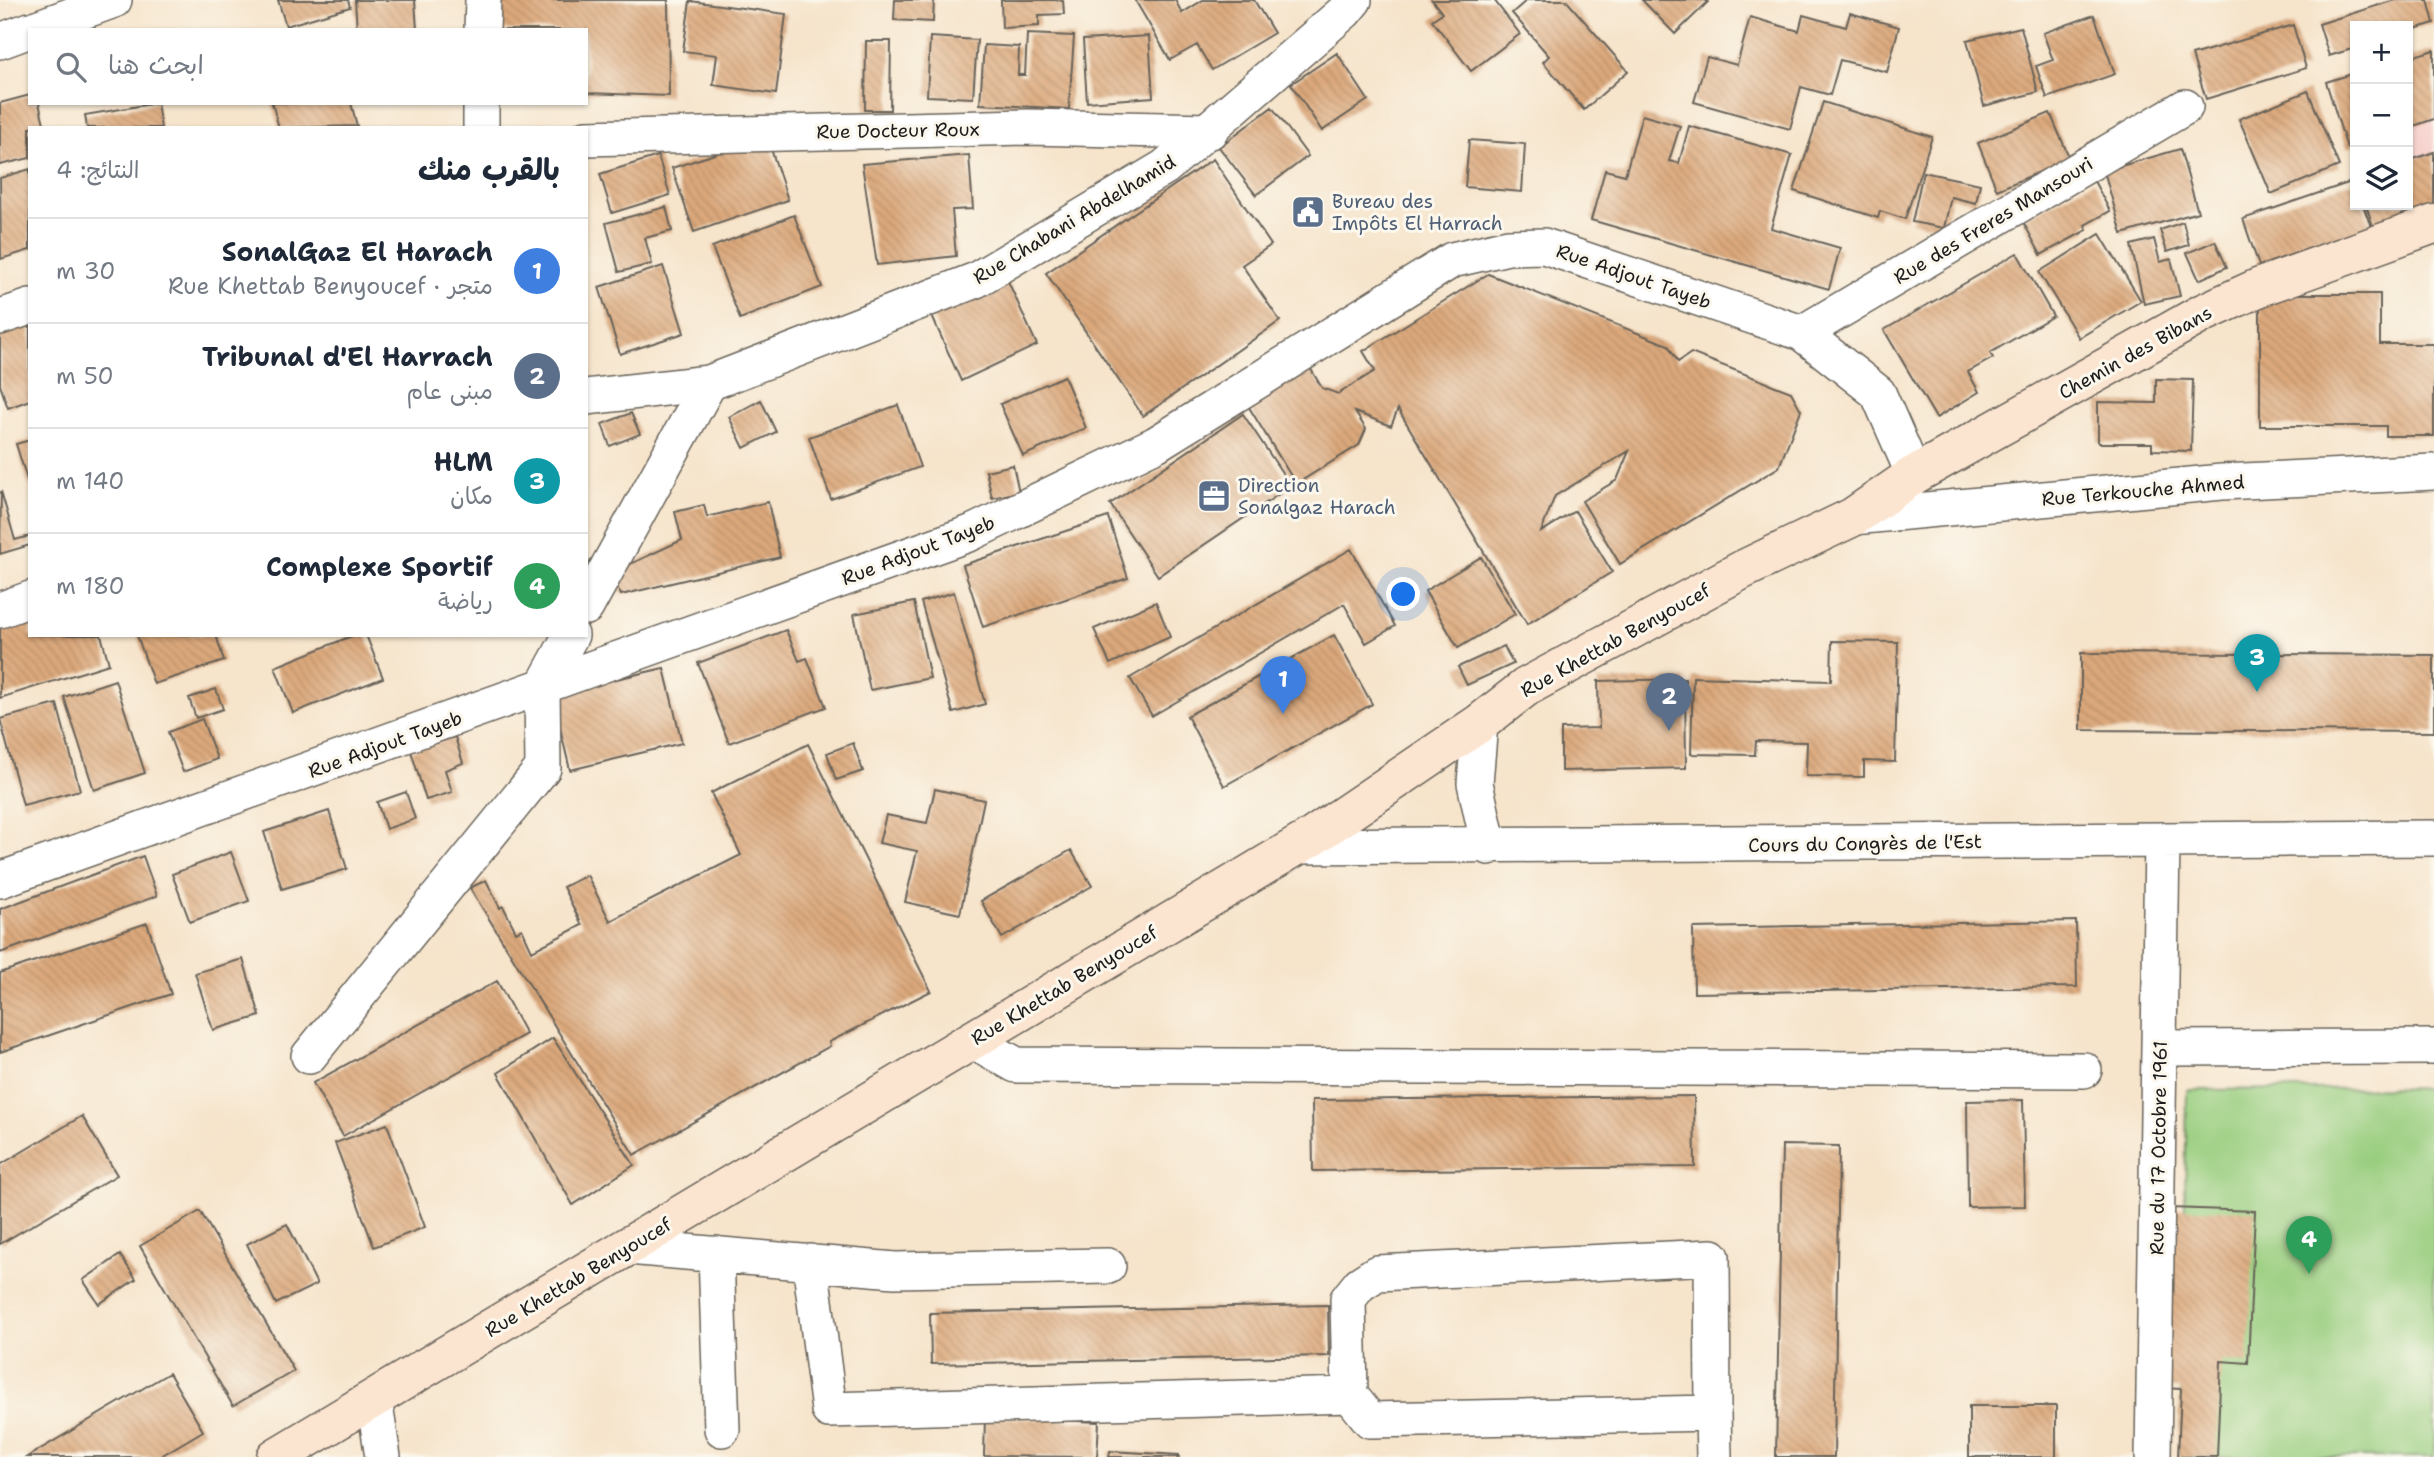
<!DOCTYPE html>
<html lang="ar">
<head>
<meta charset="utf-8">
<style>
  :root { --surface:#fff; --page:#f6f6f7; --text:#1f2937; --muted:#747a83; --line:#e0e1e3; --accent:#1f6fb2 }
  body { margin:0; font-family:"Shantell Sans","Playpen Sans Arabic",sans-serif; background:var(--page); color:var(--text); direction:rtl }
  .controls { position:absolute; right:21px; top:21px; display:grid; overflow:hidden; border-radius:0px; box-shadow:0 2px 5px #0004 }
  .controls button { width:63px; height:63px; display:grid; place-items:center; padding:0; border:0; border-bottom:2px solid var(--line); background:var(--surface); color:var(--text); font:35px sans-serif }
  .you { position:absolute; left:1404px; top:595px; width:24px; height:24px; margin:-18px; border:5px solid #fff; border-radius:50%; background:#1a73e8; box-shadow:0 0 0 10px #1a73e833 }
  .badge { display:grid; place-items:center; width:46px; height:46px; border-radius:50%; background:var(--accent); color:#fff; font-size:23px; font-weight:700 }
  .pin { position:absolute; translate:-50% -58px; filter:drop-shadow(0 2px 4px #0008) }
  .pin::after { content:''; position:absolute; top:37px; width:24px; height:21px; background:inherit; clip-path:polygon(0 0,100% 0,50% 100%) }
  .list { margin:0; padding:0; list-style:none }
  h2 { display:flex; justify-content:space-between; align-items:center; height:91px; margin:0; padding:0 28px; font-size:30px }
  h2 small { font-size:23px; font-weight:400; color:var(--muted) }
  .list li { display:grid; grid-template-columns:46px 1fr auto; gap:21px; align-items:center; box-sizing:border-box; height:105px; padding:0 28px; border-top:2px solid var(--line) }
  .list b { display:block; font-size:26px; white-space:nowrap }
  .list p { margin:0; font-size:23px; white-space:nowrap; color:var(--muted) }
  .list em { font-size:23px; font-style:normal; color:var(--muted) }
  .icon { flex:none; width:38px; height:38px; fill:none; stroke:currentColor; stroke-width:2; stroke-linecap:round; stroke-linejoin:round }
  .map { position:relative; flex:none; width:2434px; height:1457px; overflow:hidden; direction:ltr }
  .search { position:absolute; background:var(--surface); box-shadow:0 2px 5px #0004; left:28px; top:28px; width:560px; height:77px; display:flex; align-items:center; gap:18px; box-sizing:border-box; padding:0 24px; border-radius:0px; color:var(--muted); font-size:26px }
  .panel { position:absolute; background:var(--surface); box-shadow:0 2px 5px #0004; left:28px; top:126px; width:560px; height:511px; border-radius:0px; direction:rtl }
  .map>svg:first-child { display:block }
  .built { fill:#f7d0cc }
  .pitch { fill:#99ce7f; stroke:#5a754e; stroke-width:2 }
  .building { fill:url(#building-back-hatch) }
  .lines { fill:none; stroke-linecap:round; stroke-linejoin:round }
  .minor-casing { stroke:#686259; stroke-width:38 }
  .secondary-casing { stroke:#686259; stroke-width:41 }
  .minor { stroke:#fff; stroke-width:35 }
  .secondary { stroke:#fce5d0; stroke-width:38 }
  .labels { text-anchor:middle; stroke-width:6; stroke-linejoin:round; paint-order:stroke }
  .street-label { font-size:19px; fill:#1c1c1c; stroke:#fbf7ec }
  .service-label { font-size:19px; fill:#4e5e75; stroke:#fbf7ec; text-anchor:start }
</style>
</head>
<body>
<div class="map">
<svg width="2434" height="1457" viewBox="0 0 2434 1457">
  <defs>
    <pattern id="building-back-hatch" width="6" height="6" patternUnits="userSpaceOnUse" patternTransform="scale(1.75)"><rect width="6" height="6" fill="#dba87b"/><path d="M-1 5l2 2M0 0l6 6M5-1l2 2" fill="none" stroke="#bb906a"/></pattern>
  </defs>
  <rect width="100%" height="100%" fill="#fbf7ec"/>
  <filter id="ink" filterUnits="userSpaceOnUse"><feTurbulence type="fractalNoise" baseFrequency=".0143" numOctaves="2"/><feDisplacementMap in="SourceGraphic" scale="14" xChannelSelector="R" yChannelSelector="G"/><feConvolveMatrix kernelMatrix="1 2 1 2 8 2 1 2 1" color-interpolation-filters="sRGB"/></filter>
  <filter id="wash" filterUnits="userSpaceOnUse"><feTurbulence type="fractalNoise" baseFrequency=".00686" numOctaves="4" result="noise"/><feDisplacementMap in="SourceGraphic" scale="28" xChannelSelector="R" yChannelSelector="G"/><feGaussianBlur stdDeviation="1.57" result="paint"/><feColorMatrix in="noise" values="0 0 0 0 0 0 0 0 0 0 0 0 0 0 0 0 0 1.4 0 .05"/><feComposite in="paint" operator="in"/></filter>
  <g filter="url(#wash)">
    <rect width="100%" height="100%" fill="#f6e4cb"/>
    <!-- built -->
    <path class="built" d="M 2434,50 L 2434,211 L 2375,232 L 2366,205 L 2408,205 L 2408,58 Z"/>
    <!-- pitch -->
    <path class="pitch" d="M 2434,1088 L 2434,1457 L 2180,1457 L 2187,1090 Z"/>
    <g id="blocks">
      <!-- building -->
      <path class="building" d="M 278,0 L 348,0 L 350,7 L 286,26 Z
        M 355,0 L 415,0 L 417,30 L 357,30 Z
        M 490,0 L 668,0 L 669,96 L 586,93 L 586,30 L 489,30 Z
        M 895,0 L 934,0 L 933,22 L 894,20 Z
        M 1001,0 L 1063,0 L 1064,14 L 1039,15 L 1039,26 L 1002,28 Z
        M 1135,0 L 1175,0 L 1182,13 L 1203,0 L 1254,0 L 1274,33 L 1212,70 L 1197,45 L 1170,60 Z
        M 1432,0 L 1494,0 L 1520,34 L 1471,71 L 1432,20 L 1442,13 Z
        M 1527,0 L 1566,0 L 1628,71 L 1584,110 L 1543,62 L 1549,56 L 1512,13 Z
        M 1642,0 L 1705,0 L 1708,2 L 1675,34 Z
        M 2395,0 L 2428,0 L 2434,23 L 2408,31 L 2408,26 L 2355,26 L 2355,48 L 2329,56 L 2319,24 Z
        M 690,1 L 786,14 L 776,94 L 713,85 L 717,55 L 683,51 Z
        M 1850,13 L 1899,27 L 1887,72 L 1840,60 L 1830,95 L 1801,87 L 1790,129 L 1694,102 L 1707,57 L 1737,65 L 1750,17 L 1799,31 L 1803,15 L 1846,27 Z
        M 2094,15 L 2115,74 L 2047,98 L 2036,66 L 2053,60 L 2043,33 Z
        M 2293,25 L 2306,68 L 2206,99 L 2192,55 Z
        M 2021,27 L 2038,92 L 1984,106 L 1967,40 Z
        M 1027,34 L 1074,36 L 1069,109 L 980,104 L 984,45 L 1019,47 L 1018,75 L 1025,75 Z
        M 1149,36 L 1153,97 L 1087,102 L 1083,40 Z
        M 930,37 L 977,40 L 973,98 L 927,96 Z
        M 866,41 L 891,41 L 890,110 L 865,110 Z
        M 2434,50 L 2434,119 L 2408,128 L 2408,58 Z
        M 1337,53 L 1368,100 L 1322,131 L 1291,84 Z
        M 2355,73 L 2355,145 L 2347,148 L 2326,82 Z
        M 2308,91 L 2339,166 L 2271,194 L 2239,119 Z
        M 30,95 L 30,103 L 39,103 L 45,128 L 30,128 L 30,158 L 0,165 L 0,103 Z
        M 1823,102 L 1932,137 L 1905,219 L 1880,211 L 1878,218 L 1794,191 Z
        M 157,103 L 161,128 L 87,128 L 85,115 Z
        M 272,103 L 351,103 L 357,126 L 279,128 Z
        M 1272,107 L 1308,156 L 1256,195 L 1219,147 Z
        M 2050,113 L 2070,159 L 1997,190 L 1978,143 Z
        M 1642,115 L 1680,126 L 1669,161 L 1679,163 L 1689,126 L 1792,155 L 1771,228 L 1840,248 L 1829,289 L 1591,220 L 1605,170 L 1625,175 Z
        M 767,137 L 788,200 L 694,232 L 672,168 Z
        M 1469,140 L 1525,144 L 1522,192 L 1465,187 Z
        M 2180,149 L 2198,212 L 2122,234 L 2104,171 Z
        M 2434,152 L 2434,211 L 2375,232 L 2366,205 L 2408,205 L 2408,161 Z
        M 969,155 L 973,209 L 952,210 L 956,256 L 877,265 L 862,164 Z
        M 658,156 L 670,195 L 612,213 L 600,174 Z
        M 1213,159 L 1271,245 L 1242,265 L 1280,321 L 1143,416 L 1046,273 Z
        M 30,169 L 30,250 L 1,259 L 0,178 Z
        M 1923,172 L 1980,184 L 1976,203 L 1951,197 L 1944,228 L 1912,222 Z
        M 2094,181 L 2110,211 L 2085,225 L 2087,230 L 2041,255 L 2022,220 Z
        M 2354,181 L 2355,205 L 2363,205 L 2371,227 L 2259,266 L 2243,219 Z
        M 666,207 L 672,231 L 645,238 L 652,264 L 619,272 L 606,223 Z
        M 794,215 L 822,287 L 740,319 L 712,247 Z
        M 2183,222 L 2189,245 L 2167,252 L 2160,230 Z
        M 2100,234 L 2141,301 L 2079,338 L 2039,272 Z
        M 2154,239 L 2160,262 L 2171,259 L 2180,296 L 2144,304 L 2131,245 Z
        M 2215,241 L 2227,267 L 2199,280 L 2187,253 Z
        M 2017,253 L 2053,316 L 1990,353 L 1993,358 L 1968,372 L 1979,392 L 1936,418 L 1884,330 Z
        M 663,266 L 684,333 L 620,354 L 599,287 Z
        M 1488,274 L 1668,345 L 1678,362 L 1691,353 L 1791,392 L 1801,410 L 1779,467 L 1620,564 L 1582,501 L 1617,480 L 1629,451 L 1555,496 L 1541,532 L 1575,511 L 1612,572 L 1527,624 L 1398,409 L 1391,426 L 1355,412 L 1366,429 L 1359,445 L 1296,484 L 1247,404 L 1309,366 L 1322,388 L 1338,394 L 1375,371 L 1363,351 Z
        M 1007,279 L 1037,345 L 961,381 L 931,314 Z
        M 2260,294 L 2380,294 L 2380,344 L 2434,344 L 2434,436 L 2386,436 L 2386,426 L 2260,426 Z
        M 30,322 L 30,400 L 8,408 L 0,385 L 0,332 Z
        M 1064,376 L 1086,428 L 1023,456 L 1000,404 Z
        M 2156,379 L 2193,380 L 2191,451 L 2152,450 L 2152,443 L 2098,443 L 2098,402 L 2156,403 Z
        M 761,400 L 776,432 L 744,448 L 729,417 Z
        M 898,405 L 920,467 L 831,499 L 809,437 Z
        M 631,413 L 640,434 L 610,446 L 602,424 Z
        M 1243,414 L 1291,486 L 1158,576 L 1110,504 Z
        M 30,440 L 30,486 L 29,486 L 16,444 Z
        M 1013,465 L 1019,492 L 992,498 L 986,471 Z
        M 1,491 L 15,540 L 30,536 L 30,545 L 0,554 Z
        M 768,502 L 780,557 L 621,595 L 611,573 L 682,540 L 675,512 L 704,505 L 707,517 Z
        M 1108,517 L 1128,578 L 983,627 L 963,565 Z
        M 1351,549 L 1395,626 L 1366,643 L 1344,604 L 1152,716 L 1130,678 Z
        M 1481,557 L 1515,614 L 1458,648 L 1425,591 Z
        M 954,592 L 985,704 L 953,713 L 921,602 Z
        M 914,602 L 930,678 L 870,690 L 854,614 Z
        M 1156,602 L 1170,637 L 1110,664 L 1094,629 Z
        M 30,615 L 30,635 L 101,635 L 109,664 L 0,698 L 0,624 Z
        M 786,630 L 799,661 L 807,658 L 826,707 L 729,743 L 698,663 Z
        M 137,635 L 216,635 L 224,661 L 154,684 Z
        M 354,635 L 366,635 L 383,678 L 293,713 L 275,667 Z
        M 1334,635 L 1372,704 L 1224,786 L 1187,716 Z
        M 1832,641 L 1898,642 L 1895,762 L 1864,761 L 1864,777 L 1806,776 L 1807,742 L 1756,741 L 1755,755 L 1691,754 L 1693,677 L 1831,681 Z
        M 1504,646 L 1513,664 L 1467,685 L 1458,667 Z
        M 2081,653 L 2434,655 L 2434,732 L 2081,730 Z
        M 664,668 L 682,743 L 570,770 L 552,694 Z
        M 1685,679 L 1686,768 L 1561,771 L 1561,729 L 1599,728 L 1598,681 Z
        M 115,680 L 145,773 L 94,790 L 64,697 Z
        M 216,689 L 223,709 L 196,718 L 189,698 Z
        M 57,704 L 80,790 L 23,805 L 0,719 Z
        M 202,719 L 217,759 L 183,772 L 168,732 Z
        M 455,737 L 463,763 L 445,770 L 452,792 L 426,800 L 411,751 Z
        M 853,743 L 863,771 L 836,780 L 827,753 Z
        M 808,744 L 931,991 L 829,1042 L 830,1046 L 634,1155 L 470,888 L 486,880 L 500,908 L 503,906 L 516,932 L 522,929 L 532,951 L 582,925 L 563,887 L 587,875 L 610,921 L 741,855 L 711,793 Z
        M 935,789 L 984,800 L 960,914 L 905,902 L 917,851 L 879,843 L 886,815 L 927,823 Z
        M 406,792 L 415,819 L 386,829 L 377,802 Z
        M 329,811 L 347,869 L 282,889 L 264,832 Z
        M 1071,850 L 1092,886 L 1002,938 L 981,901 Z
        M 231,852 L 249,901 L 190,922 L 172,874 Z
        M 143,856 L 157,896 L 0,953 L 0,909 Z
        M 2076,921 L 2077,987 L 1694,993 L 1693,928 Z
        M 147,923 L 171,994 L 0,1052 L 0,973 Z
        M 243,959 L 260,1016 L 213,1030 L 195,973 Z
        M 497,981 L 526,1034 L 343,1136 L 313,1083 Z
        M 553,1038 L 634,1165 L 573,1205 L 498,1073 Z
        M 1694,1096 L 1695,1167 L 1313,1171 L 1312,1100 Z
        M 2023,1100 L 2025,1206 L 1968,1207 L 1967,1101 Z
        M 82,1116 L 117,1175 L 0,1244 L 0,1165 Z
        M 387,1124 L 425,1227 L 374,1247 L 335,1143 Z
        M 1782,1145 L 1839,1146 L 1834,1457 L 1776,1457 Z
        M 2170,1208 L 2255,1211 L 2248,1363 L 2221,1361 L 2217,1457 L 2178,1457 L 2181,1389 L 2162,1388 Z
        M 200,1211 L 294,1371 L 233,1406 L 140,1246 Z
        M 287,1224 L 317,1284 L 276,1304 L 247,1244 Z
        M 120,1255 L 136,1279 L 99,1304 L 83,1280 Z
        M 1328,1305 L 1329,1356 L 931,1364 L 930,1313 Z
        M 169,1373 L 203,1431 L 159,1457 L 27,1457 Z
        M 1969,1406 L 2056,1406 L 2056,1457 L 1969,1457 Z
        M 985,1417 L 1099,1422 L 1097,1457 L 984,1456 Z
        M 1110,1451 L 1179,1455 L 1179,1457 L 1109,1457 Z"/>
    </g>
  </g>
  <g filter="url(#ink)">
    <use href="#blocks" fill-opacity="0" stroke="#686259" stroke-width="2"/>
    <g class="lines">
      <defs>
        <path id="minor" d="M 31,30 L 114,0
          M 482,30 L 483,0
          M 0,41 L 30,30
          M 481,128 L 481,103
          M 586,138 L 1027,127 L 1210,131
          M 0,317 L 30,307
          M 1802,333 L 2185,107
          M 586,397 L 709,383 L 976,280 L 1165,167 L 1344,12 L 1354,0
          M 1853,517 L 2222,482 L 2434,472
          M 586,607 L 709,383
          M 0,610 L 30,599
          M 1480,723 L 1475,783 L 1489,847
          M 1296,846 L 2434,838
          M 0,880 L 971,533 L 1156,444 L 1452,260 L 1508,247 L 1544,246 L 1802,333 L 1878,393 L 1914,475
          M 972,1040 L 1016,1065 L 2084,1070
          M 2161,1048 L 2434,1047
          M 309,1056 L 543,768 L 542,688 L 571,635
          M 628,1247 L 895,1270 L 1108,1266
          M 716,1254 L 722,1429
          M 1712,1257 L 1713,1413 L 1370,1420 L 1350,1395 L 1348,1299 L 1360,1284 L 1377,1273 Z
          M 810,1262 L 829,1410 L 1350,1395
          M 374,1399 L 383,1457
          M 1713,1413 L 1714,1457
          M 2153,1457 L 2162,840"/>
        <path id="secondary" d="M 276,1457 L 1312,837 L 1480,723 L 1526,687 L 1742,570 L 1853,517 L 1914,475 L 2203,313 L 2260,287 L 2434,224"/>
      </defs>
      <!-- minor casing -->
      <use href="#minor" class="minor-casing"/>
      <!-- secondary casing -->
      <use href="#secondary" class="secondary-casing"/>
      <!-- minor -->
      <use href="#minor" class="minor"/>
      <!-- secondary -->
      <use href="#secondary" class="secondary"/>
    </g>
  </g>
  <!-- icons -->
  <defs>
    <symbol id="civic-square" viewBox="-11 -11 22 22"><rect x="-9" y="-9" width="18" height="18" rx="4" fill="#5c6f8a" stroke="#fbf7ec"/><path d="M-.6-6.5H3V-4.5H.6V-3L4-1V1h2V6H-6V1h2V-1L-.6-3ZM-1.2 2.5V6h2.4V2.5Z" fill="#fff"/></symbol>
    <symbol id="office-square" viewBox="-11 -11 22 22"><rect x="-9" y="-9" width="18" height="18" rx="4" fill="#5c6f8a" stroke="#fbf7ec"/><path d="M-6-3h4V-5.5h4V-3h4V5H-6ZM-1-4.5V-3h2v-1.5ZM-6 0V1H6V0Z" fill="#fff"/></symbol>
  </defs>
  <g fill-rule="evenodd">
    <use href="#civic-square" x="1289" y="193" width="38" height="38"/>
    <use href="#office-square" x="1195" y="477" width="38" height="38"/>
  </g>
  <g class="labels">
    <!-- street labels -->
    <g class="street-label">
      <text transform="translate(898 130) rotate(-1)" y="7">Rue Docteur Roux</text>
      <text transform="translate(1074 219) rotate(-31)" y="7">Rue Chabani Abdelhamid</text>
      <text transform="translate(1993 220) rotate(-31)" y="7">Rue des Freres Mansouri</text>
      <text transform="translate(1634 276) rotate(19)" y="7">Rue Adjout Tayeb</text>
      <text transform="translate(2135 352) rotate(-29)" y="7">Chemin des Bibans</text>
      <text transform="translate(2143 490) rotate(-5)" y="7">Rue Terkouche Ahmed</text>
      <text transform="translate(918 550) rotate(-21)" y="7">Rue Adjout Tayeb</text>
      <text transform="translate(1615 640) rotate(-29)" y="7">Rue Khettab Benyoucef</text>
      <text transform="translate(385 744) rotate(-20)" y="7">Rue Adjout Tayeb</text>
      <text transform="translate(1865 843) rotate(-1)" y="7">Cours du Congrès de l'Est</text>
      <text transform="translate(1064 985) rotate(-31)" y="7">Rue Khettab Benyoucef</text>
      <text transform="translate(2158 1148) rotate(-89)" y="7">Rue du 17 Octobre 1961</text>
      <text transform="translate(578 1277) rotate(-31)" y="7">Rue Khettab Benyoucef</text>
    </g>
    <!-- service labels -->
    <g class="service-label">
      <text x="1332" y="208">Bureau des<tspan x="1332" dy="22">Impôts El Harrach</tspan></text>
      <text x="1238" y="492">Direction<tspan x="1238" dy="22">Sonalgaz Harach</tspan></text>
    </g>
  </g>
</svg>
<div class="controls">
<button>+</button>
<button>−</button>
<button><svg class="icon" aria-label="layers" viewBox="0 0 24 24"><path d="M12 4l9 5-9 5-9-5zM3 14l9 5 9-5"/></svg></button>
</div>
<div class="you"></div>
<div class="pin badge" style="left:1283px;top:714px;background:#3f7fe0">1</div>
<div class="pin badge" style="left:1669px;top:731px;background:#5c6f8a">2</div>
<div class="pin badge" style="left:2257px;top:692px;background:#0f9aa8">3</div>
<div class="pin badge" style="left:2309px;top:1274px;background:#2e9e5b">4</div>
<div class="search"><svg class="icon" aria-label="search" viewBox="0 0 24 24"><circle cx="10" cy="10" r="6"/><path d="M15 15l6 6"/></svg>ابحث هنا</div>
<section class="panel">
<h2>بالقرب منك<small>النتائج: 4</small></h2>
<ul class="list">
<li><span class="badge" style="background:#3f7fe0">1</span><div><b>SonalGaz El Harach</b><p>متجر · Rue Khettab Benyoucef</p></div><em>30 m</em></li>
<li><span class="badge" style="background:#5c6f8a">2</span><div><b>Tribunal d'El Harrach</b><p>مبنى عام</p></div><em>50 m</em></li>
<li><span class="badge" style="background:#0f9aa8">3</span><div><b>HLM</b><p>مكان</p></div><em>140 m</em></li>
<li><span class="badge" style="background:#2e9e5b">4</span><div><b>Complexe Sportif</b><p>رياضة</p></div><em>180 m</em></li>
</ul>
</section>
</div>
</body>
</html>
